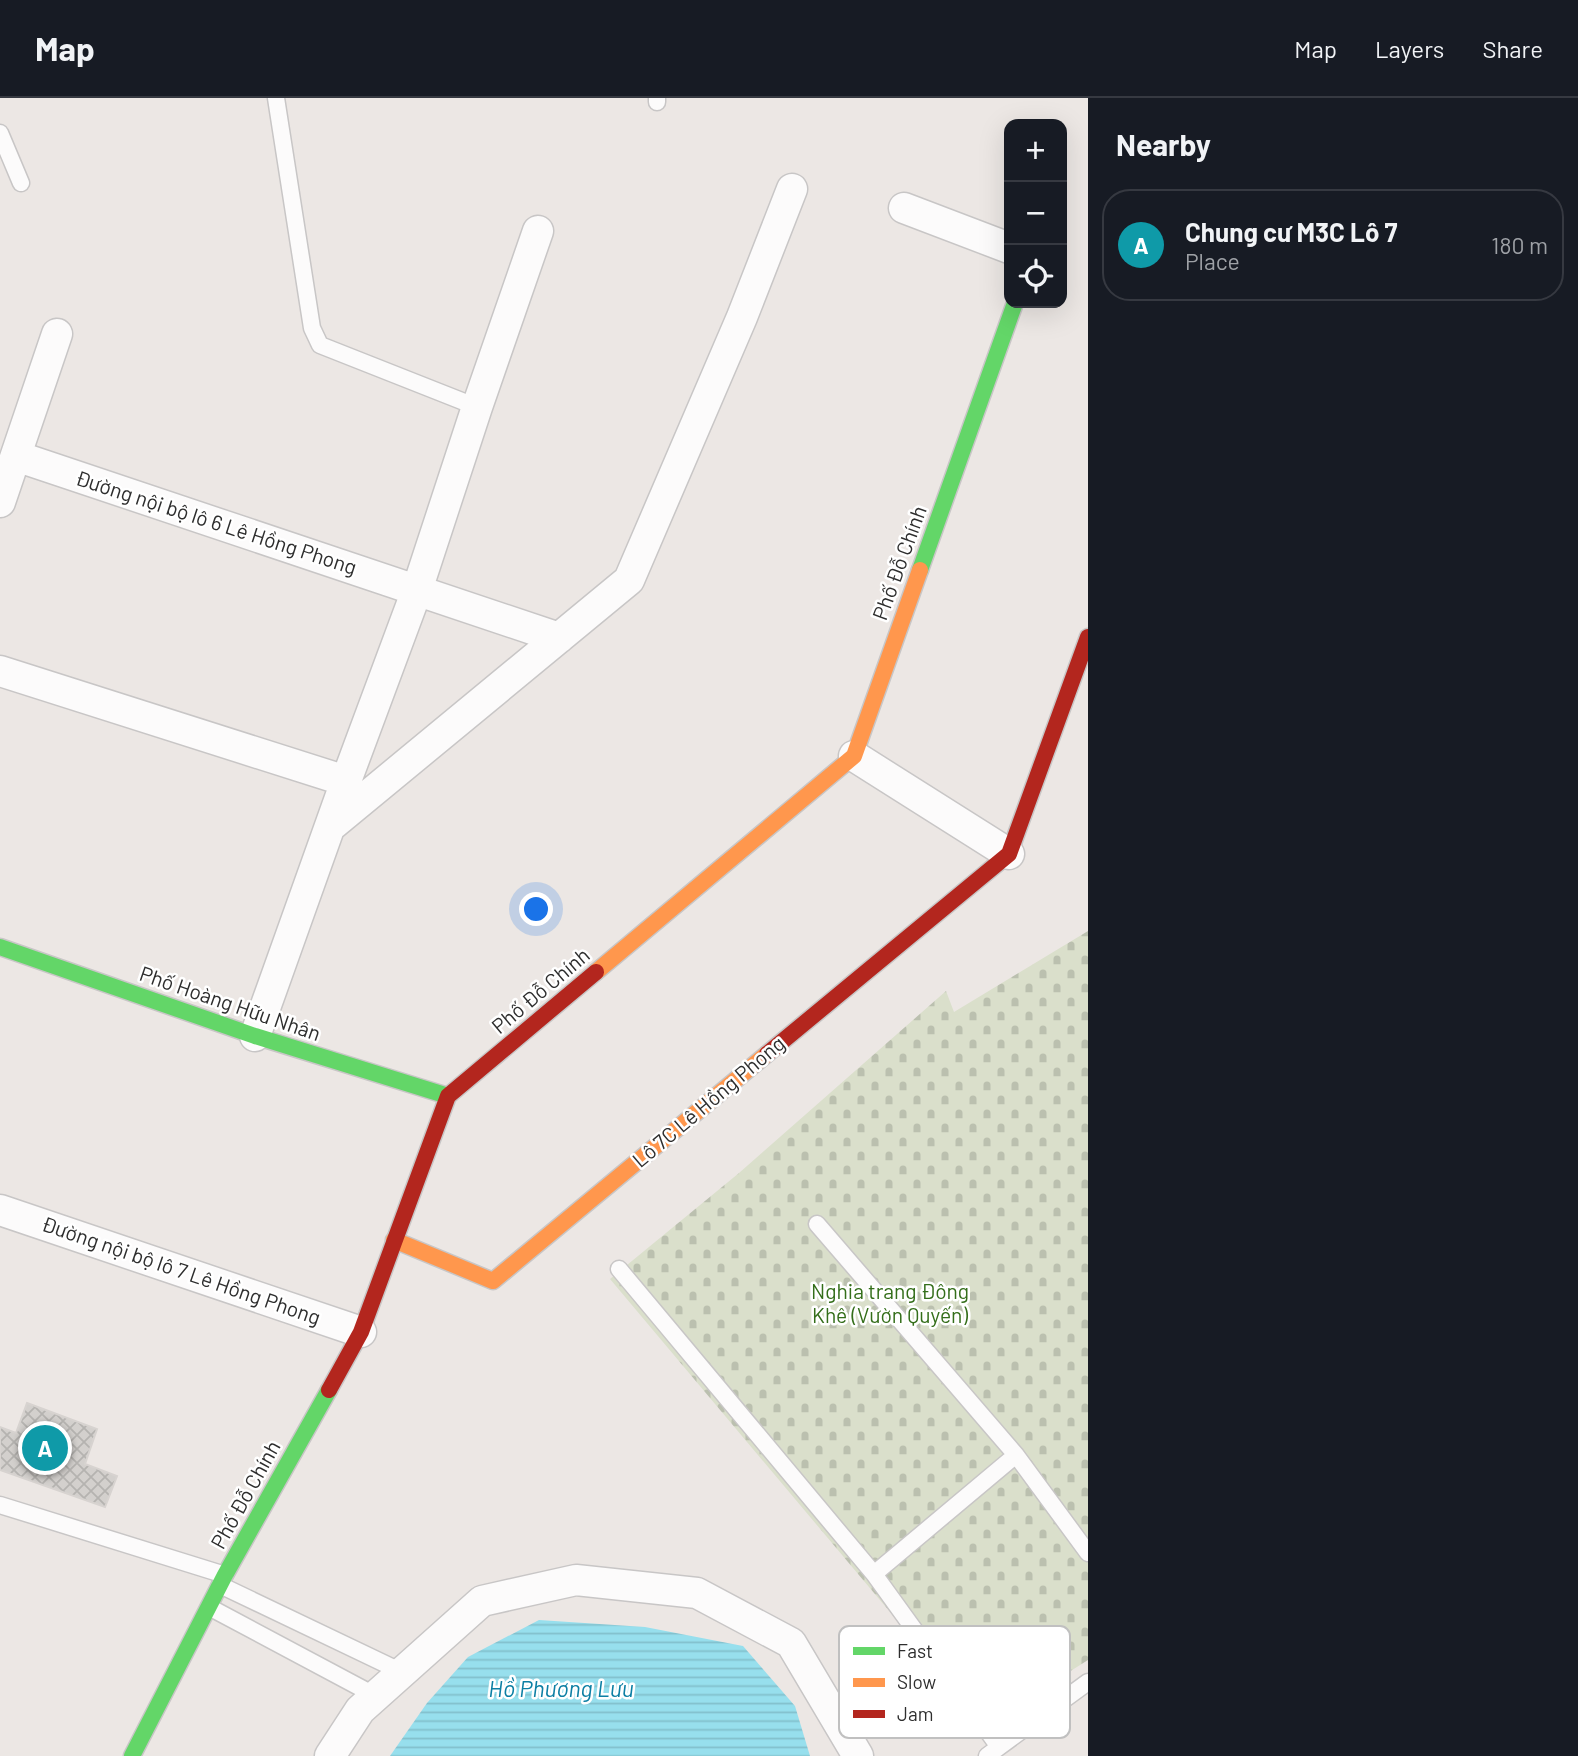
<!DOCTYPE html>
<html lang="en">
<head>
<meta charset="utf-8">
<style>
  :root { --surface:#171b24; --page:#242831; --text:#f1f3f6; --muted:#9ea1a6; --line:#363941; --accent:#706f6e }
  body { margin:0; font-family:Barlow,sans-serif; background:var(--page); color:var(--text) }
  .controls { position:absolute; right:21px; top:21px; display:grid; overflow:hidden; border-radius:14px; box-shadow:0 7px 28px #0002 }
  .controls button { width:63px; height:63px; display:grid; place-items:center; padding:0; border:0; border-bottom:2px solid var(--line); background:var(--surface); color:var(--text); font:35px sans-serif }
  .you { position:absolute; left:537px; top:812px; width:24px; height:24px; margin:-18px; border:5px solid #fff; border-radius:50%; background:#1a73e8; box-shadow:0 0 0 10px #1a73e833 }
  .badge { display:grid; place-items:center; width:46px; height:46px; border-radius:50%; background:var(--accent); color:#fff; font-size:23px; font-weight:700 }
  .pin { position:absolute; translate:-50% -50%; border:4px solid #fff; box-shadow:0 2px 7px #0006 }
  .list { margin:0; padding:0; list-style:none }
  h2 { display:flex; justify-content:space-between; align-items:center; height:91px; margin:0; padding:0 28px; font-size:30px }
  h2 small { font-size:23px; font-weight:400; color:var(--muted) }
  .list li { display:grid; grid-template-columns:46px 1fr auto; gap:21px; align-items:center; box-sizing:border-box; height:112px; margin:0 14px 14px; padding:0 14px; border:2px solid var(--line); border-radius:28px }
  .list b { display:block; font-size:26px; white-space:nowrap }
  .list p { margin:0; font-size:23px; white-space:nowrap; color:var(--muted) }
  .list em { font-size:23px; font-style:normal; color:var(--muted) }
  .icon { flex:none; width:38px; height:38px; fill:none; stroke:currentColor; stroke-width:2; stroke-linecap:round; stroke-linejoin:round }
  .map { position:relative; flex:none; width:1088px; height:1658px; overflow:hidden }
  header { display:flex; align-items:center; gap:42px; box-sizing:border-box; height:98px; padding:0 35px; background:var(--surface); border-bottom:2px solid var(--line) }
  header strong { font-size:33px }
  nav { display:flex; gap:38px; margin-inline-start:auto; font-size:24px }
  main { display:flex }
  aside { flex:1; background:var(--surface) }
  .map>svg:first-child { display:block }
  .cemetery { fill:url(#cemetery-stones) }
  .water { fill:url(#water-rules) }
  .building { fill:url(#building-cross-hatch); stroke:#d7d3d0; stroke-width:2 }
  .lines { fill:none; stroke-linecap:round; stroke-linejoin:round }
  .lane-casing { stroke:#c8c6c6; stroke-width:19 }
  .street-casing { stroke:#c8c6c6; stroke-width:33 }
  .fast-casing { stroke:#c8c6c6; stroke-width:19 }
  .slow-casing { stroke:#c8c6c6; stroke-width:19 }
  .jam-casing { stroke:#c8c6c6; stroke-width:19 }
  .lane { stroke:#fcfbfb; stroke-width:16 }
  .street { stroke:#fcfbfb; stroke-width:30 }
  .fast { stroke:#63d668; stroke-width:16 }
  .slow { stroke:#ff974d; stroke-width:16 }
  .jam { stroke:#b3261e; stroke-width:16 }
  .labels { text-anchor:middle; stroke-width:5; stroke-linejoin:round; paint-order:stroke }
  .street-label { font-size:21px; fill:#2e2e2e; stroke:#fff }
  .park-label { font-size:21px; fill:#346e1a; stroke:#fff }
  .water-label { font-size:23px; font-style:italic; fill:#0c7fa4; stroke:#fff }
  .key { fill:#fff; stroke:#c0c0c0; stroke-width:2 }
  .key-label { font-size:19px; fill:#2e2e2e }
</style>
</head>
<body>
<header>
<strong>Map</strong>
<nav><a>Map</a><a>Layers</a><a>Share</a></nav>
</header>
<main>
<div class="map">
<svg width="1088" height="1658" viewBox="0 0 1088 1658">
  <defs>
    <pattern id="cemetery-stones" width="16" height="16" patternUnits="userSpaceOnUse" patternTransform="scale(1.75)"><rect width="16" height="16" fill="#dadfcb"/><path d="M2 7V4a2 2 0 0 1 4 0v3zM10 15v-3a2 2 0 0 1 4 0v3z" fill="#bbc0af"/></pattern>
    <pattern id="water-rules" width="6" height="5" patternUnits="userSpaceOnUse" patternTransform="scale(1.75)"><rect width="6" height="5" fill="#97dfed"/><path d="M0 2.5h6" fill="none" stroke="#82c0cc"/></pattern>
    <pattern id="building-cross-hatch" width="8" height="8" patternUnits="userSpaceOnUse" patternTransform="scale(1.75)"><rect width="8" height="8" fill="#d3d0cd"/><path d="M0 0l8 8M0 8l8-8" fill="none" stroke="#b5b3b0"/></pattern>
  </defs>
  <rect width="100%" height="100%" fill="#ece7e4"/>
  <!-- cemetery -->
  <path class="cemetery" d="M 1088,833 L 1088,1562 L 985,1627 L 610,1181 L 739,1075 L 946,893 L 954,914 Z"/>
  <!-- water -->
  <path class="water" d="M 539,1522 L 645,1529 L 743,1548 L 795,1608 L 810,1658 L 390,1658 L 427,1605 L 468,1559 Z"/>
  <!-- building -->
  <path class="building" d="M 27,1305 L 97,1331 L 85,1366 L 117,1378 L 105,1409 L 0,1372 L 0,1329 L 16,1335 Z"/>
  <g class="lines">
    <defs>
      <path id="lane" d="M 276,0 L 312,230 L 320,247 L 477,309
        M 657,4 L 657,0
        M 0,35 L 21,85
        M 817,1126 L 1016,1357 L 1088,1455
        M 619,1171 L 874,1476 L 999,1649 L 987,1658
        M 0,1407 L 225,1477
        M 874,1476 L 1016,1357
        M 220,1487 L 402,1574
        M 209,1509 L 376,1598
        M 999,1649 L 1088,1584"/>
      <path id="street" d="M 904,110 L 1009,150
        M 16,358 L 559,540
        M 0,404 L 57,236
        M 0,573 L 346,683
        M 854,658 L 1009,756
        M 331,728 L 629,482 L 742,219 L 792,91
        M 255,938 L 346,683 L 417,492 L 477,309 L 538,133
        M 0,1112 L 361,1234
        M 330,1658 L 360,1612 L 482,1503 L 576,1482 L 697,1495 L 791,1545 L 858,1658"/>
      <path id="fast" d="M 920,472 L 1015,205
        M 0,849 L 255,938 L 448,998
        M 132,1658 L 225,1477 L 329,1292"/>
      <path id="slow" d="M 596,874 L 854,658 L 920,472
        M 394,1142 L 493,1183 L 767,956"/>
      <path id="jam" d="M 767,956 L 1009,756 L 1088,539
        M 329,1292 L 361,1234 L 448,998 L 596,874"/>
    </defs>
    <!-- lane casing -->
    <use href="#lane" class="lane-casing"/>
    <!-- street casing -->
    <use href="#street" class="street-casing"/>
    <!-- fast casing -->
    <use href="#fast" class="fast-casing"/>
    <!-- slow casing -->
    <use href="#slow" class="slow-casing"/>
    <!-- jam casing -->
    <use href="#jam" class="jam-casing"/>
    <!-- lane -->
    <use href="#lane" class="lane"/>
    <!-- street -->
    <use href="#street" class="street"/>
    <!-- fast -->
    <use href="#fast" class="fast"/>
    <!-- slow -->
    <use href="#slow" class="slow"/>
    <!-- jam -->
    <use href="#jam" class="jam"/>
  </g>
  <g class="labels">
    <!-- street labels -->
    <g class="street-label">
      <text transform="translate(216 425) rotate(18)" y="7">Đường nội bộ lô 6 Lê Hồng Phong</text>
      <text transform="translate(900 465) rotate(-70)" y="7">Phố Đỗ Chính</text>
      <text transform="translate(541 893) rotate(-40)" y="7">Phố Đỗ Chính</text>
      <text transform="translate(230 906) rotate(19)" y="7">Phố Hoàng Hữu Nhân</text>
      <text transform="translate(709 1004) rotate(-40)" y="7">Lô 7C Lê Hồng Phong</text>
      <text transform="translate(181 1173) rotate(19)" y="7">Đường nội bộ lô 7 Lê Hồng Phong</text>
      <text transform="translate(246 1397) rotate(-61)" y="7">Phố Đỗ Chính</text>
    </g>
    <!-- park labels -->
    <g class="park-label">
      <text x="890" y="1201">Nghia trang Đông<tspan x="890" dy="24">Khê (Vườn Quyến)</tspan></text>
    </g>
    <!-- water labels -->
    <g class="water-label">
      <text x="561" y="1599">Hồ Phương Lưu</text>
    </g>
  </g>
  <!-- legend -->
  <rect x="839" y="1528" width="231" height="112" rx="10" class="key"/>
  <rect x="853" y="1549" width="32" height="8" fill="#63d668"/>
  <rect x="853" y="1580" width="32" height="9" fill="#ff974d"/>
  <rect x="853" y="1612" width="32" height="8" fill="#b3261e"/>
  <g class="key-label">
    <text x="897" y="1560">Fast</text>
    <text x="897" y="1591">Slow</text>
    <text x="897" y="1623">Jam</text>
  </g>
</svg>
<div class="controls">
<button>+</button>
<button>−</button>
<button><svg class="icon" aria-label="locate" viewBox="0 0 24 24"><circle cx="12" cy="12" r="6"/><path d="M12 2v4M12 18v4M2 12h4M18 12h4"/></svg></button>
</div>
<div class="you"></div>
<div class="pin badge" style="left:45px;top:1350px;background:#0f9aa8">A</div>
</div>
<aside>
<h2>Nearby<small></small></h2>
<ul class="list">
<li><span class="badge" style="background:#0f9aa8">A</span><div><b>Chung cư M3C Lô 7</b><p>Place</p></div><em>180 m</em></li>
</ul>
</aside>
</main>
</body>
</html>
